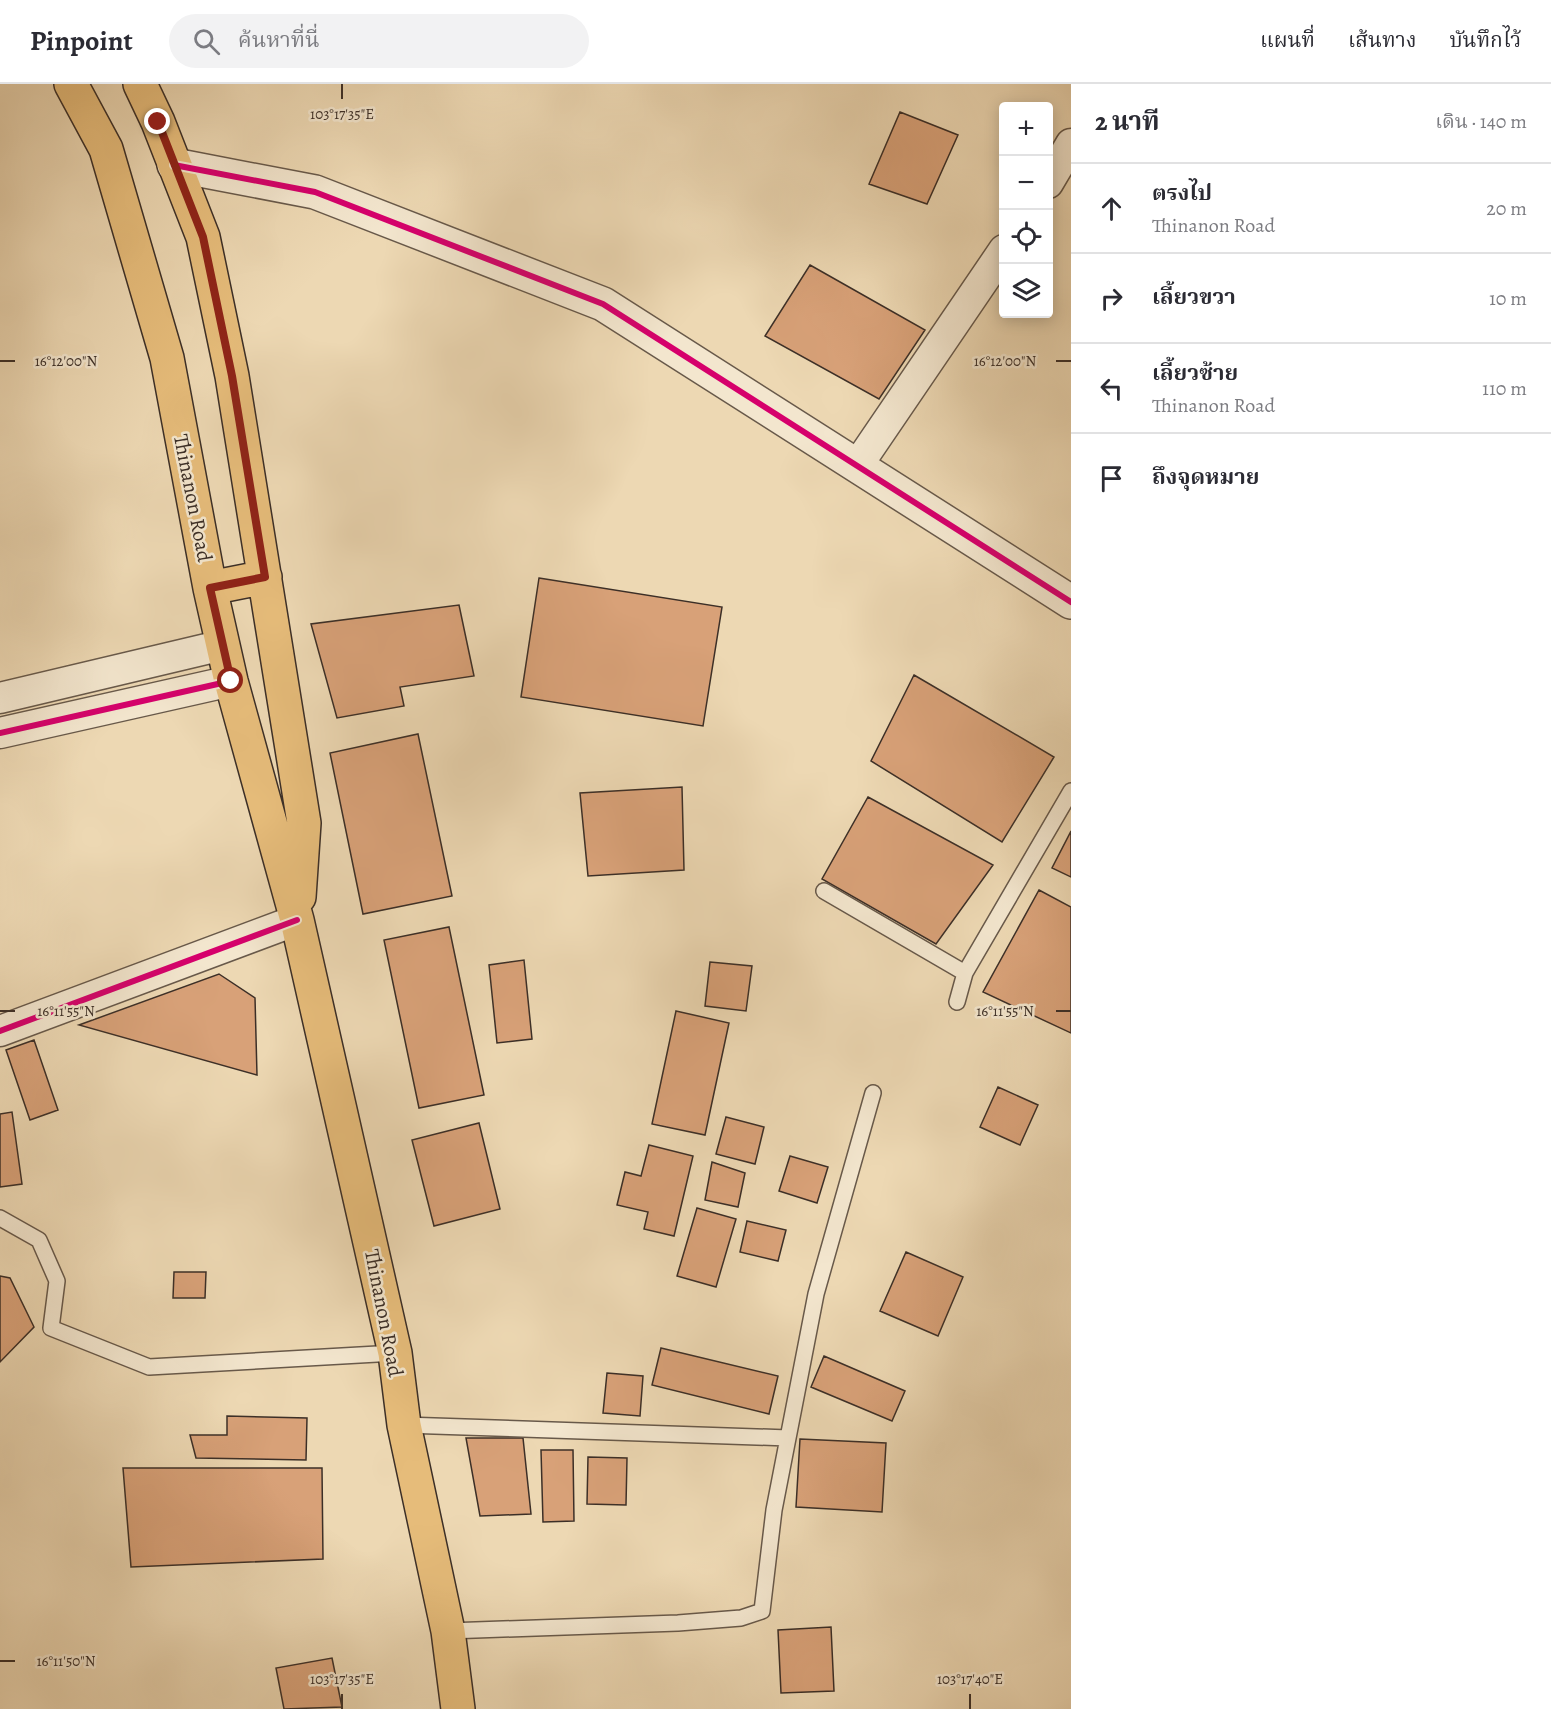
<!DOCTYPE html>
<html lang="th">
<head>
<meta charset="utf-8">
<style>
  :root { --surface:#fff; --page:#f2f2f3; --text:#2b2b33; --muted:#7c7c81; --line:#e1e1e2 }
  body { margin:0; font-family:Alegreya,"Noto Serif Thai",serif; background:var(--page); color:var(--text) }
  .controls { position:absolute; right:18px; top:18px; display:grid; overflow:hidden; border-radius:6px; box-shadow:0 3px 15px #0003 }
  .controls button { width:54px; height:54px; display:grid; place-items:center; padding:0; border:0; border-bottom:2px solid var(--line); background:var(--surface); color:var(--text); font:30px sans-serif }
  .stop { position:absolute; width:18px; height:18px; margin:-14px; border:4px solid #8f2418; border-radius:50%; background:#fff }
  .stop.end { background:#8f2418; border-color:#fff; box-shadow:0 2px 6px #0008 }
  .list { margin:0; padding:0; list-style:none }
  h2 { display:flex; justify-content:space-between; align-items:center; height:78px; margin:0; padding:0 24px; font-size:26px }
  h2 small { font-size:20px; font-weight:400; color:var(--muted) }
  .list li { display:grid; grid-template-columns:39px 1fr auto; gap:18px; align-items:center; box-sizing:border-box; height:90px; padding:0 24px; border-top:2px solid var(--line) }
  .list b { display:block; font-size:22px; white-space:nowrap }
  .list p { margin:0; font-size:20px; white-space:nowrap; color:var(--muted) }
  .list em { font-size:20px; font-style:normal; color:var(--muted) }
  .icon { flex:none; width:33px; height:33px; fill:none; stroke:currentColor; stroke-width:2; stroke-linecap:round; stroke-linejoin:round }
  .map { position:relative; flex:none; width:1071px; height:1625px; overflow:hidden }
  header { display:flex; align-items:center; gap:36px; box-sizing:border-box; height:84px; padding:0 30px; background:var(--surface); border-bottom:2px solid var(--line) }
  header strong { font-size:28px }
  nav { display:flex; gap:33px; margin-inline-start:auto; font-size:21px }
  .search { width:420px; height:54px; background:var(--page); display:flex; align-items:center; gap:15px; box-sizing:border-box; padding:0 21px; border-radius:33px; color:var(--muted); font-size:22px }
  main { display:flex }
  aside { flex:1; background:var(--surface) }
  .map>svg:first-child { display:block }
  .building { fill:#d8a178; stroke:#3c2f27; stroke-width:1.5 }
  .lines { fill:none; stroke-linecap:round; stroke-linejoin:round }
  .service-casing { stroke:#68594a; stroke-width:18 }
  .minor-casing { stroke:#68594a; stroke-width:33 }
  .tertiary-casing { stroke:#68594a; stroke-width:36 }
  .primary-casing { stroke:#3c2f27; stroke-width:36 }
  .service { stroke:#f3e6ce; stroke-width:15 }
  .minor { stroke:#f3e6ce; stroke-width:30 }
  .tertiary { stroke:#f3e6ce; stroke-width:33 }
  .primary { stroke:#e6bc7a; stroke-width:33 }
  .cycleway-casing { stroke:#f3e6ce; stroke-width:10 }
  .cycleway { stroke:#d6006c; stroke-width:6 }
  .route { stroke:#8f2418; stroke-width:8 }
  .ticks { fill:none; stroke:#3c2f27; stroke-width:2 }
  .labels { text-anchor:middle; stroke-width:5; stroke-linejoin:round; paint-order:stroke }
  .street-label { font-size:21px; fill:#3c2f27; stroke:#f3e6ce }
  .ticks-label { font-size:15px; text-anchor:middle; fill:#3c2f27; stroke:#f3e6ce; stroke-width:5; stroke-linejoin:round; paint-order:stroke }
</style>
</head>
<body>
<header>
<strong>Pinpoint</strong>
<div class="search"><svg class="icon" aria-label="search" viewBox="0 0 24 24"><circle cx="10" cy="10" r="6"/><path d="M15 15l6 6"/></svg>ค้นหาที่นี่</div>
<nav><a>แผนที่</a><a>เส้นทาง</a><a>บันทึกไว้</a></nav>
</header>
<main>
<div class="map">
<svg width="1071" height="1625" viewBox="0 0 1071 1625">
  <rect width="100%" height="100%" fill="#edd8b3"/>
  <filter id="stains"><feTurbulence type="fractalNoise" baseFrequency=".00333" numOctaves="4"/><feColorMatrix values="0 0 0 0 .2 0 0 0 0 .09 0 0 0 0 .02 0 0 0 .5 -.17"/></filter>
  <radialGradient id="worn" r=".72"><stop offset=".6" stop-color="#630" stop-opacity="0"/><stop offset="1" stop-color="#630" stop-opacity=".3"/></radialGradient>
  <!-- building -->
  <path class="building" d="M 900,28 L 958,51 L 927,120 L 869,100 Z
    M 810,181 L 925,246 L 879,315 L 765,252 Z
    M 539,494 L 722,523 L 703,642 L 521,613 Z
    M 459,521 L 474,592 L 400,603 L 404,622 L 337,634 L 311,540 Z
    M 914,591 L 1054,673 L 1002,758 L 871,677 Z
    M 418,650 L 452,812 L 363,830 L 330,669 Z
    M 682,703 L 684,786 L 588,792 L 580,709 Z
    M 868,713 L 993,781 L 936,860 L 822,795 Z
    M 1071,747 L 1071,793 L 1052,784 Z
    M 1039,806 L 1071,823 L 1071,949 L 983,908 Z
    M 449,843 L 484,1011 L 419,1024 L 384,856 Z
    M 524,876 L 532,955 L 497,959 L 489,881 Z
    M 710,878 L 752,882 L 746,927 L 705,922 Z
    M 219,890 L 255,914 L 257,991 L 79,941 Z
    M 676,927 L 729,939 L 705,1051 L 652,1040 Z
    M 34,956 L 58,1026 L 30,1036 L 6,966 Z
    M 998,1003 L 1038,1021 L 1020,1061 L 980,1043 Z
    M 12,1028 L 22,1100 L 0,1103 L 0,1030 Z
    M 726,1033 L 764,1043 L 755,1080 L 716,1070 Z
    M 479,1039 L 500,1125 L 434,1142 L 412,1056 Z
    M 649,1061 L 693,1072 L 674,1152 L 644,1145 L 648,1128 L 617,1121 L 625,1088 L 641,1092 Z
    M 790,1072 L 828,1083 L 817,1119 L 779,1107 Z
    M 712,1078 L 745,1089 L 738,1123 L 705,1116 Z
    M 697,1124 L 736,1135 L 716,1203 L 677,1192 Z
    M 747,1137 L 786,1146 L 778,1177 L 740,1168 Z
    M 906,1168 L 963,1193 L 938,1252 L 880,1227 Z
    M 174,1188 L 206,1188 L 205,1214 L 173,1214 Z
    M 0,1192 L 10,1194 L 34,1243 L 0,1278 Z
    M 661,1264 L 778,1292 L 769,1330 L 652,1301 Z
    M 824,1272 L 905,1307 L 892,1337 L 811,1303 Z
    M 607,1289 L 643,1292 L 640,1332 L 603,1329 Z
    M 227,1332 L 307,1334 L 306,1376 L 196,1374 L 190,1351 L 227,1351 Z
    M 466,1354 L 523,1354 L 531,1430 L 480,1432 Z
    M 800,1355 L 886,1359 L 882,1428 L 796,1423 Z
    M 541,1366 L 573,1366 L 574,1437 L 543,1438 Z
    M 588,1373 L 627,1374 L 626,1421 L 587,1420 Z
    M 123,1384 L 322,1384 L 323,1475 L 131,1483 Z
    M 831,1543 L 834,1607 L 781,1609 L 778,1546 Z
    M 332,1574 L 342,1623 L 284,1625 L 276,1584 Z"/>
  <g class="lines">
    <defs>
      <path id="service" d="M 824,807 L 965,889
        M 957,918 L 965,889 L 1071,707
        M 0,1134 L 39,1156 L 57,1197 L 51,1244 L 149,1283 L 395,1269
        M 404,1341 L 788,1354
        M 448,1547 L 678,1539 L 741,1534 L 762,1527 L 774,1426 L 816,1210 L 873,1009"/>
      <path id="minor" d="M 1048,99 L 1071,60
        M 857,382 L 1004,166
        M 0,614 L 223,561
        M 0,649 L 231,597
        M 0,947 L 297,836"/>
      <path id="tertiary" d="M 174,81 L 315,108 L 603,220 L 1071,518"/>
      <path id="primary" d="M 71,0 L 106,65 L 167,274 L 210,504 L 231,597 L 297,836 L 395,1269 L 404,1341 L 448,1547 L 458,1625
        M 140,0 L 158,38 L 203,153 L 232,292 L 304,739 L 299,813
        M 210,504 L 265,493"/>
    </defs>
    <!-- service casing -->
    <use href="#service" class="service-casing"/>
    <!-- minor casing -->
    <use href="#minor" class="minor-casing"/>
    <!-- tertiary casing -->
    <use href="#tertiary" class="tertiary-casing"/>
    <!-- primary casing -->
    <use href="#primary" class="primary-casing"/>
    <!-- service -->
    <use href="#service" class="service"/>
    <!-- minor -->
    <use href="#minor" class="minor"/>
    <!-- tertiary -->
    <use href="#tertiary" class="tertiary"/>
    <!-- primary -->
    <use href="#primary" class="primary"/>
    <defs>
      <path id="cycleway" d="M 174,81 L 315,108 L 603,220 L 1071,518
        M 0,649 L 231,597
        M 0,947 L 297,836"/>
    </defs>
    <!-- cycleway casing -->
    <use href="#cycleway" class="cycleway-casing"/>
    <!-- cycleway -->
    <use href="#cycleway" class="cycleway"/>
  </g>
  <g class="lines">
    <!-- route -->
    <path class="route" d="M 158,38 L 203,153 L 232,292 L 265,493 L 210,504 L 231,597"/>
  </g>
  <!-- ticks -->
  <path class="ticks" d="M 342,0 L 342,15M 0,277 L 15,277M 1056,277 L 1071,277M 0,927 L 15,927M 1056,927 L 1071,927M 0,1577 L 15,1577M 342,1610 L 342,1625M 970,1610 L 970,1625"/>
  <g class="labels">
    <!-- street labels -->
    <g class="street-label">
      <text transform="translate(193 414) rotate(79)" y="7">Thinanon Road</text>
      <text transform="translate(384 1229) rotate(79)" y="7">Thinanon Road</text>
    </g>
  </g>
  <g class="ticks-label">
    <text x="342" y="35">103°17'35"E</text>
    <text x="66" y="282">16°12'00"N</text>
    <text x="1005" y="282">16°12'00"N</text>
    <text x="66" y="932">16°11'55"N</text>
    <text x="1005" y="932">16°11'55"N</text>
    <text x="66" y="1582">16°11'50"N</text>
    <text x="342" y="1600">103°17'35"E</text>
    <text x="970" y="1600">103°17'40"E</text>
  </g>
  <rect width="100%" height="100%" filter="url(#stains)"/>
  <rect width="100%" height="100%" fill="url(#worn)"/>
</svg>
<div class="controls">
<button>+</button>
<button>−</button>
<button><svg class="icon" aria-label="locate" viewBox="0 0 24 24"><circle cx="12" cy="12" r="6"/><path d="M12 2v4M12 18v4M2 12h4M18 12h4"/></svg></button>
<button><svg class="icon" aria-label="layers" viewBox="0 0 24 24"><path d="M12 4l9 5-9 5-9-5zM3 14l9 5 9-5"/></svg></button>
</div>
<div class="stop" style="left:231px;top:597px"></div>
<div class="stop end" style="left:158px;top:38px"></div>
</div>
<aside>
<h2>2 นาที<small>เดิน · 140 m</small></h2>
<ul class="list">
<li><svg class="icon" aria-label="ahead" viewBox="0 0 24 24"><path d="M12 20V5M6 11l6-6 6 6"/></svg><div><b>ตรงไป</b><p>Thinanon Road</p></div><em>20 m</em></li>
<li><svg class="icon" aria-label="right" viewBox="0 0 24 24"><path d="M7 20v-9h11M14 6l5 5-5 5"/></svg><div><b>เลี้ยวขวา</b></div><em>10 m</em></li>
<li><svg class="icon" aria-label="left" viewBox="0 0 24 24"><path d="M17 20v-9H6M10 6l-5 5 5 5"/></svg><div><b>เลี้ยวซ้าย</b><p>Thinanon Road</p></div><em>110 m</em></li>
<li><svg class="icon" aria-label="arrive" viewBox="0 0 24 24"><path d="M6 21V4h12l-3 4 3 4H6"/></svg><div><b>ถึงจุดหมาย</b></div></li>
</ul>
</aside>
</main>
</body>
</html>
